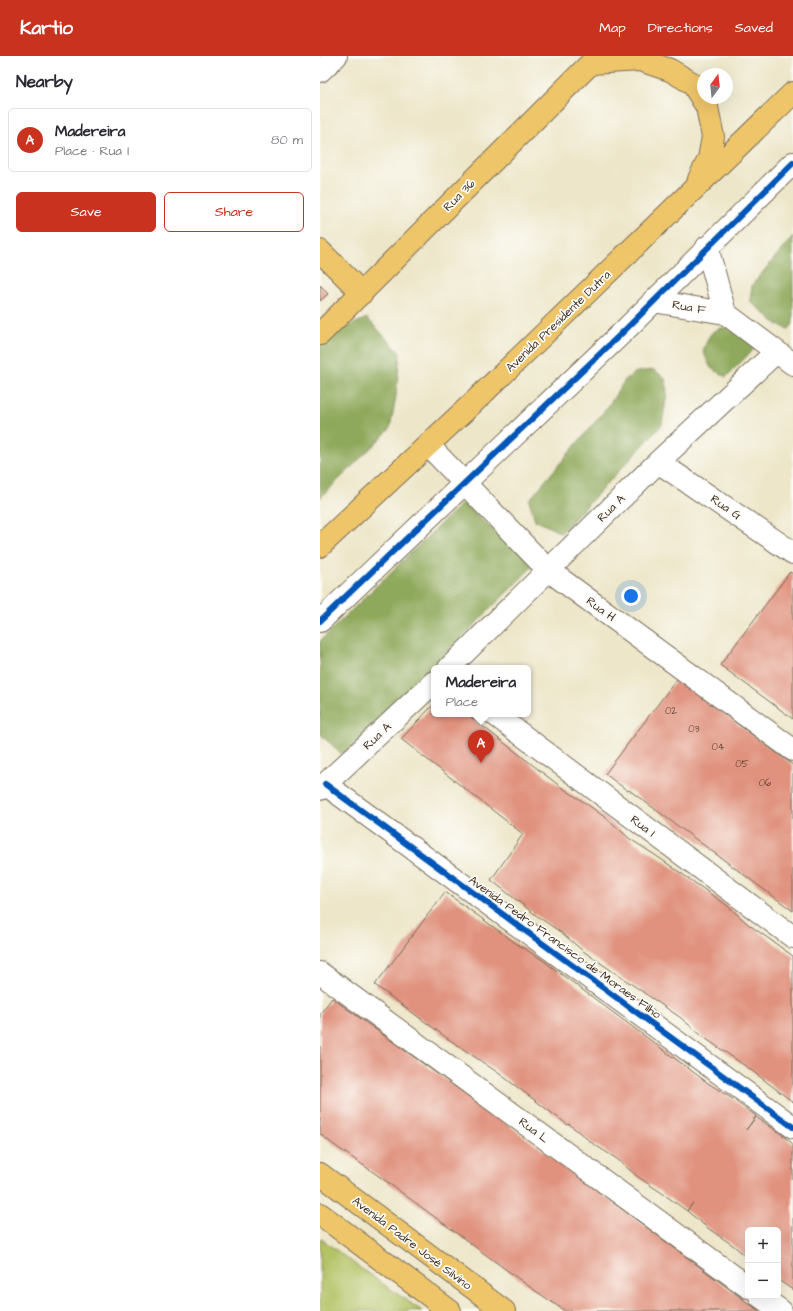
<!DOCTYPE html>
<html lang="en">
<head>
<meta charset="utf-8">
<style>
  :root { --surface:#fff; --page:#f2f2f3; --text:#2b2b33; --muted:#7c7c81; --line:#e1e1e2; --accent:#c8321e }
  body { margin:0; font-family:"Architects Daughter",sans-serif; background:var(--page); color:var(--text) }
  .controls { position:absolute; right:12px; bottom:12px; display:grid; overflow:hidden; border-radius:6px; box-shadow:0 4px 16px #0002 }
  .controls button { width:36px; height:36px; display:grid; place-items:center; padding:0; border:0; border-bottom:1px solid var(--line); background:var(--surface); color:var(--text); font:20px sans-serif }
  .compass { position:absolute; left:377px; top:12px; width:36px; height:36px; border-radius:50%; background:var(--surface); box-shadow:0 4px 16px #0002; rotate:15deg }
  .you { position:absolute; left:311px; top:540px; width:14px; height:14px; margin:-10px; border:3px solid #fff; border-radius:50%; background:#1a73e8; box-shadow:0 0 0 6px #1a73e833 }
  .badge { display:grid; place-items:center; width:26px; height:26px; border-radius:50%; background:var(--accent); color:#fff; font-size:13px; font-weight:700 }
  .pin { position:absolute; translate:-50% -33px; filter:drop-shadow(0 1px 2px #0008) }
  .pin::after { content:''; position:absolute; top:21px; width:14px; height:12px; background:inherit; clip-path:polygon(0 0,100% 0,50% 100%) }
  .popup { position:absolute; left:111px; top:609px; width:100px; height:52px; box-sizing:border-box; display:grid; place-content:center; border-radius:6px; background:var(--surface); filter:drop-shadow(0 1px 3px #0005); font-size:13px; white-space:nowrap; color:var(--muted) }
  .popup b { font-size:15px; color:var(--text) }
  .popup::after { content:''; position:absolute; left:50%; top:100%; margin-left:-8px; border:8px solid transparent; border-top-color:var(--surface) }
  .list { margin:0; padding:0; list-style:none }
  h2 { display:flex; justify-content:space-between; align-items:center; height:52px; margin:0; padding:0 16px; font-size:17px }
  h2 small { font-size:13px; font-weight:400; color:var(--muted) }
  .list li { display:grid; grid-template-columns:26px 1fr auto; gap:12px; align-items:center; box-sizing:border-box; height:64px; margin:0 8px 8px; padding:0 8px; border:1px solid var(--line); border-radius:6px }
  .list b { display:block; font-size:15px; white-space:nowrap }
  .list p { margin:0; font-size:13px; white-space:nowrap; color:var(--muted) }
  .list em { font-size:13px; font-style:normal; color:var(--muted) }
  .actions { display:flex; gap:8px; padding:12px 16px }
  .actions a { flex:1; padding:9px 0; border:1px solid var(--accent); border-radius:6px; text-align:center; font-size:14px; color:var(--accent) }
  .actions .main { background:var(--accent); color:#fff }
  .map { position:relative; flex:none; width:473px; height:1255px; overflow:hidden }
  header { display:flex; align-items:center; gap:24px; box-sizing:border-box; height:56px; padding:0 20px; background:var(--accent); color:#fff }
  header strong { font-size:19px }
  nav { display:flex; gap:22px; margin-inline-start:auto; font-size:14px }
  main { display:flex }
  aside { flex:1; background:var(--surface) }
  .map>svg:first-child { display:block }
  .green { fill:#b4c366; stroke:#787642 }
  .forest { fill:#8fa95b; stroke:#656a3c }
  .building { fill:#e0927e }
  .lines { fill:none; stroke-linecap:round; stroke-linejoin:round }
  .minor-casing { stroke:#796c5a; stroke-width:24 }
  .major-casing { stroke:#796c5a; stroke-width:24 }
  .highway-casing { stroke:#796c5a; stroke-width:24 }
  .minor { stroke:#fff; stroke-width:22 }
  .major { stroke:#eec569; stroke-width:22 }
  .highway { stroke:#eec569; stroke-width:22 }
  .cycleway-casing { stroke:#fdfcf7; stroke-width:8 }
  .cycleway { stroke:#0057b8; stroke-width:6 }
  .labels { text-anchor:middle; stroke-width:3.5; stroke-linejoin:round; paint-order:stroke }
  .number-label { font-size:10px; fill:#644436 }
  .street-label { font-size:12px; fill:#3b2a1e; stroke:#fdfcf7 }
</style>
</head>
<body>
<header>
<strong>Kartio</strong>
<nav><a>Map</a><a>Directions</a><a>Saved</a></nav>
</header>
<main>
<aside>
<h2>Nearby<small></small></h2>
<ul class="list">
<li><span class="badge">A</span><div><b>Madereira</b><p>Place · Rua I</p></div><em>80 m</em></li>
</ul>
<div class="actions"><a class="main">Save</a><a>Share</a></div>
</aside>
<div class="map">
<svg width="473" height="1255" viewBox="0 0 473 1255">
  <rect width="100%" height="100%" fill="#fdfcf7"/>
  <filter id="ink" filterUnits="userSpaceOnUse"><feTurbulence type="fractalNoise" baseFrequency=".025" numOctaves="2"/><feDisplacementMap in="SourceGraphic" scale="8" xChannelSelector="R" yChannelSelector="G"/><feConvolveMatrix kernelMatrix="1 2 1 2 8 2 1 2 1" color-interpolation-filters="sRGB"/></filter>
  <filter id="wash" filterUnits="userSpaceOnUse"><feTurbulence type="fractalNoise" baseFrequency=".012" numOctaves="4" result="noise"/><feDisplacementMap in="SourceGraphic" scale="16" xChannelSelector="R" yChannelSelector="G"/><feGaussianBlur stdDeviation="0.9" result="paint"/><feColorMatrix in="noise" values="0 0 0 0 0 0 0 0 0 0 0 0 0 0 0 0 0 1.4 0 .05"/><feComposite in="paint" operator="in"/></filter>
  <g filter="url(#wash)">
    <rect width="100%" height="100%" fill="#ede6c9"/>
    <!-- green -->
    <path class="green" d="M 0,1182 L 43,1214 L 102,1255 L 0,1255 Z"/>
    <!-- forest -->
    <path class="forest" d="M 473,180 L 473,268 L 469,273 L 458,269 L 430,245 L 432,229 Z
      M 47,262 L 80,297 L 76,340 L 70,373 L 0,442 L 0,288 L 11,278 Z
      M 413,271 L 436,291 L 406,321 L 391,312 L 383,295 C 391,275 391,272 413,271 Z
      M 334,314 L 345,322 L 347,337 L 342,369 L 241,477 L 215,464 L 209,444 L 287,352 L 305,324 L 316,316 Z
      M 142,447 L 214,509 L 24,700 L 0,678 L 0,585 Z"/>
    <g id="blocks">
      <!-- building -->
      <path class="building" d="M 0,229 L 8,238 L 0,245 Z
        M 470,516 L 473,518 L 473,663 L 400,609 Z
        M 357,623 L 473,709 L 473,855 L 309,734 L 308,735 L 285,718 Z
        M 114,648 L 114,658 L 147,658 L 241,731 L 267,748 L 290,765 L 310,783 L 335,799 L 408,850 L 428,868 L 473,900 L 473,1046 L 431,1014 L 382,980 L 361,962 L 263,895 L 242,877 L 217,860 L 171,824 L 203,778 L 81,683 Z
        M 125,836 L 197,888 L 221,903 L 388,1027 L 411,1042 L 436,1060 L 426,1074 L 436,1061 L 461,1078 L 473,1088 L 473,1234 L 458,1224 L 458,1174 L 428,1174 L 428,1202 L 414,1190 L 389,1173 L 367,1155 L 373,1147 L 367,1155 L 342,1137 L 318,1121 L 297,1103 L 272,1087 L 249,1068 L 248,1069 L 177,1016 L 127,982 L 55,929 Z
        M 12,942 L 205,1081 L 439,1255 L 245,1255 L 207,1229 L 63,1123 L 14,1089 L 0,1078 L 0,958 Z"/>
    </g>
  </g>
  <g filter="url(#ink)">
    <use href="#blocks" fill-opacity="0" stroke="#796c5a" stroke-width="1"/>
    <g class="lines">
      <defs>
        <path id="minor" d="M 0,15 L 16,0
          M 387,191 L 405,257
          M 333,245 L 405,257 L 473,308
          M 108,389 L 228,514 L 473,694
          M 338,406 L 473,497
          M 0,565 L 303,276 L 473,107
          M 129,612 L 338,406 L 456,296
          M 174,658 L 473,881
          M 5,728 L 473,1071
          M 0,733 L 114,626
          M 0,917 L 428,1231
          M 440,1240 L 461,1255"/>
        <path id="major" d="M 0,195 L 42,237
          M 0,1118 L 184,1255
          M 0,1158 L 130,1255"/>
        <path id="highway" d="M 271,7 L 320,4 L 350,14 L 372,27 L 387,51 L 393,81 L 389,103 L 379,123
          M 0,278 L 278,0
          M 0,490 L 156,344 L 473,37"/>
      </defs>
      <!-- minor casing -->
      <use href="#minor" class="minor-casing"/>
      <!-- major casing -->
      <use href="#major" class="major-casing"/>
      <!-- highway casing -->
      <use href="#highway" class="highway-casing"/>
      <!-- minor -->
      <use href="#minor" class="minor"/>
      <!-- major -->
      <use href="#major" class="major"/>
      <!-- highway -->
      <use href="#highway" class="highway"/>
      <defs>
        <path id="cycleway" d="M 0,565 L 303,276 L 473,107
          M 5,728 L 473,1071"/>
      </defs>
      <!-- cycleway casing -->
      <use href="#cycleway" class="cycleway-casing"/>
      <!-- cycleway -->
      <use href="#cycleway" class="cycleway"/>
    </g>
  </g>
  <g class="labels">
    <!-- number labels -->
    <g class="number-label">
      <text x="351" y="658">02</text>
      <text x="374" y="676">03</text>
      <text x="398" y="694">04</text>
      <text x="422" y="711">05</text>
      <text x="445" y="730">06</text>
    </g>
    <!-- street labels -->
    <g class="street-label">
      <text transform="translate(139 139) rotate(-45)" y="4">Rua 36</text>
      <text transform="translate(369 251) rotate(10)" y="4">Rua F</text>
      <text transform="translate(238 265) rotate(-44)" y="4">Avenida Presidente Dutra</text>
      <text transform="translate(406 451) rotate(34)" y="4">Rua G</text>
      <text transform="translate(291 452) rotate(-45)" y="4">Rua A</text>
      <text transform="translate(281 553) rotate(36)" y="4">Rua H</text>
      <text transform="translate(57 680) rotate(-43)" y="4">Rua A</text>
      <text transform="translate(323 770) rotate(37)" y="4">Rua I</text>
      <text transform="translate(245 891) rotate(36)" y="4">Avenida Pedro Francisco de Moraes Filho</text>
      <text transform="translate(214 1074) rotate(36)" y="4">Rua L</text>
      <text transform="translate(92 1187) rotate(37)" y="4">Avenida Padre José Silvino</text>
    </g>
  </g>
</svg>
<div class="controls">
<button>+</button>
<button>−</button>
</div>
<svg class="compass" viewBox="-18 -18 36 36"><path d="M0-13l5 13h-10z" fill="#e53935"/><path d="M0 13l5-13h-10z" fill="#7c7c81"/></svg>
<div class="you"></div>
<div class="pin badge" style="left:161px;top:707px">A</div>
<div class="popup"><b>Madereira</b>Place</div>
</div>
</main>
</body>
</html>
